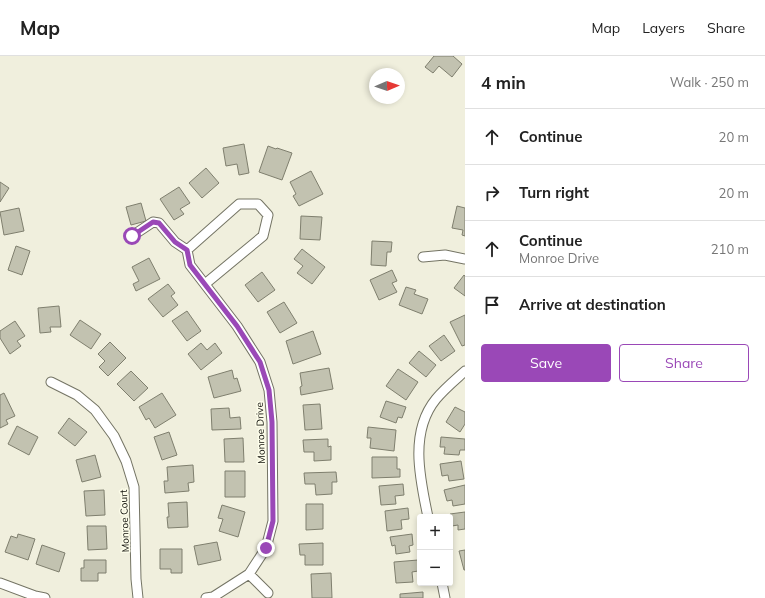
<!DOCTYPE html>
<html lang="en">
<head>
<meta charset="utf-8">
<style>
  :root { --surface:#fff; --page:#f6f6f6; --text:#222; --muted:#767676; --line:#e0e0e0; --accent:#9a48b7 }
  body { margin:0; font-family:Mulish,sans-serif; background:var(--page); color:var(--text) }
  .controls { position:absolute; right:12px; bottom:12px; display:grid; overflow:hidden; border-radius:4px; box-shadow:0 2px 6px #0003 }
  .controls button { width:36px; height:36px; display:grid; place-items:center; padding:0; border:0; border-bottom:1px solid var(--line); background:var(--surface); color:var(--text); font:20px sans-serif }
  .compass { position:absolute; left:369px; top:12px; width:36px; height:36px; border-radius:50%; background:var(--surface); box-shadow:0 2px 6px #0003; rotate:88deg }
  .stop { position:absolute; width:12px; height:12px; margin:-9px; border:3px solid #9a48b7; border-radius:50%; background:#fff }
  .stop.end { background:#9a48b7; border-color:#fff; box-shadow:0 1px 4px #0008 }
  .list { margin:0; padding:0; list-style:none }
  h2 { display:flex; justify-content:space-between; align-items:center; height:52px; margin:0; padding:0 16px; font-size:17px }
  h2 small { font-size:13px; font-weight:400; color:var(--muted) }
  .list li { display:grid; grid-template-columns:26px 1fr auto; gap:12px; align-items:center; box-sizing:border-box; height:56px; padding:0 16px; border-top:1px solid var(--line) }
  .list b { display:block; font-size:15px; white-space:nowrap }
  .list p { margin:0; font-size:13px; white-space:nowrap; color:var(--muted) }
  .list em { font-size:13px; font-style:normal; color:var(--muted) }
  .actions { display:flex; gap:8px; padding:12px 16px }
  .actions a { flex:1; padding:9px 0; border:1px solid var(--accent); border-radius:4px; text-align:center; font-size:14px; color:var(--accent) }
  .actions .main { background:var(--accent); color:#fff }
  .icon { flex:none; width:22px; height:22px; fill:none; stroke:currentColor; stroke-width:2; stroke-linecap:round; stroke-linejoin:round }
  .map { position:relative; flex:none; width:465px; height:542px; overflow:hidden }
  header { display:flex; align-items:center; gap:24px; box-sizing:border-box; height:56px; padding:0 20px; background:var(--surface); border-bottom:1px solid var(--line) }
  header strong { font-size:19px }
  nav { display:flex; gap:22px; margin-inline-start:auto; font-size:14px }
  main { display:flex }
  aside { flex:1; background:var(--surface) }
  .map>svg:first-child { display:block }
  .building { fill:#c2c2b0; stroke:#7f7f6e }
  .lines { fill:none; stroke-linecap:round; stroke-linejoin:round }
  .minor-casing { stroke:#747464; stroke-width:11 }
  .minor { stroke:#fff; stroke-width:9 }
  .route { stroke:#9a48b7; stroke-width:5 }
  .labels { text-anchor:middle; stroke-width:3; stroke-linejoin:round; paint-order:stroke }
  .street-label { font-size:10px; fill:#0e0e08; stroke:#fdfdea }
</style>
</head>
<body>
<header>
<strong>Map</strong>
<nav><a>Map</a><a>Layers</a><a>Share</a></nav>
</header>
<main>
<div class="map">
<svg width="465" height="542" viewBox="0 0 465 542">
  <rect width="100%" height="100%" fill="#f0efdd"/>
  <!-- building -->
  <path class="building" d="M 434,0 L 453,0 L 462,8 L 452,21 L 439,10 L 433,17 L 425,11 Z
    M 244,88 L 249,117 L 239,119 L 237,108 L 226,110 L 223,92 Z
    M 268,90 L 276,93 L 277,92 L 292,97 L 282,124 L 259,116 Z
    M 206,112 L 219,127 L 202,142 L 189,127 Z
    M 311,115 L 323,138 L 299,150 L 293,140 L 296,138 L 290,126 Z
    M 0,126 L 9,132 L 0,146 Z
    M 179,131 L 190,147 L 180,153 L 184,158 L 174,164 L 160,143 Z
    M 141,147 L 146,165 L 131,169 L 126,151 Z
    M 457,150 L 465,152 L 465,180 L 462,179 L 463,174 L 452,172 Z
    M 19,152 L 24,175 L 4,179 L 0,156 Z
    M 301,160 L 322,161 L 320,184 L 300,183 Z
    M 372,185 L 392,186 L 391,196 L 387,196 L 386,210 L 371,209 Z
    M 16,190 L 30,195 L 22,219 L 8,214 Z
    M 302,193 L 325,211 L 312,228 L 297,217 L 303,210 L 294,203 Z
    M 149,202 L 160,223 L 136,235 L 133,228 L 139,225 L 132,211 Z
    M 392,214 L 397,225 L 392,227 L 397,236 L 379,244 L 370,224 Z
    M 262,216 L 275,234 L 258,246 L 245,229 Z
    M 464,219 L 465,220 L 465,240 L 454,232 Z
    M 168,228 L 175,237 L 171,240 L 178,249 L 163,261 L 148,243 Z
    M 406,231 L 416,234 L 414,238 L 428,243 L 422,258 L 399,249 Z
    M 284,246 L 297,267 L 280,277 L 267,256 Z
    M 59,250 L 61,271 L 50,271 L 51,276 L 40,277 L 38,252 Z
    M 187,255 L 201,275 L 187,285 L 172,265 Z
    M 465,259 L 465,289 L 462,290 L 450,266 Z
    M 80,264 L 101,278 L 91,293 L 70,279 Z
    M 15,265 L 25,280 L 17,285 L 21,290 L 10,298 L 0,282 L 0,275 Z
    M 313,275 L 321,298 L 293,308 L 286,285 Z
    M 444,279 L 455,295 L 441,305 L 429,290 Z
    M 110,286 L 126,302 L 108,320 L 99,311 L 105,305 L 98,298 Z
    M 201,287 L 207,294 L 215,287 L 222,297 L 201,314 L 188,298 Z
    M 419,295 L 436,309 L 426,321 L 409,307 Z
    M 329,312 L 333,333 L 301,339 L 300,331 L 302,330 L 300,317 Z
    M 398,313 L 418,326 L 406,344 L 386,330 Z
    M 232,314 L 234,323 L 237,322 L 241,335 L 214,342 L 208,321 Z
    M 131,315 L 148,332 L 134,345 L 117,328 Z
    M 4,337 L 15,360 L 6,364 L 8,368 L 0,372 L 0,339 Z
    M 162,337 L 176,359 L 155,372 L 149,362 L 146,364 L 139,351 Z
    M 386,345 L 406,351 L 402,362 L 398,361 L 396,367 L 380,361 Z
    M 320,348 L 322,373 L 305,374 L 303,349 Z
    M 455,351 L 465,356 L 465,368 L 460,376 L 446,366 Z
    M 229,352 L 230,362 L 240,361 L 241,373 L 212,374 L 211,353 Z
    M 69,362 L 87,376 L 75,390 L 58,377 Z
    M 17,370 L 38,381 L 29,399 L 8,388 Z
    M 368,371 L 396,374 L 394,395 L 370,392 L 371,382 L 367,382 Z
    M 169,376 L 177,399 L 162,404 L 154,381 Z
    M 441,381 L 465,383 L 465,394 L 460,394 L 459,399 L 444,398 L 445,391 L 440,391 Z
    M 243,382 L 244,406 L 225,406 L 224,383 Z
    M 328,383 L 328,391 L 331,390 L 331,404 L 314,405 L 314,396 L 304,396 L 303,384 Z
    M 95,399 L 101,421 L 82,426 L 76,404 Z
    M 372,401 L 397,401 L 397,413 L 400,413 L 400,421 L 372,422 Z
    M 461,405 L 464,423 L 449,425 L 448,419 L 442,420 L 440,408 Z
    M 193,409 L 194,426 L 188,427 L 189,435 L 165,437 L 164,425 L 168,425 L 167,411 Z
    M 225,415 L 245,415 L 245,441 L 225,441 Z
    M 336,416 L 337,426 L 332,426 L 332,438 L 316,439 L 315,428 L 305,428 L 304,417 Z
    M 403,428 L 404,439 L 395,440 L 396,448 L 381,449 L 379,430 Z
    M 465,429 L 465,448 L 453,450 L 452,444 L 447,445 L 444,434 Z
    M 104,434 L 105,459 L 86,460 L 84,435 Z
    M 187,446 L 188,471 L 168,472 L 167,461 L 169,461 L 168,447 Z
    M 306,448 L 323,448 L 323,473 L 306,474 Z
    M 222,449 L 245,456 L 238,481 L 219,475 L 223,463 L 218,462 Z
    M 408,452 L 409,463 L 401,464 L 402,473 L 387,475 L 385,455 Z
    M 465,456 L 465,473 L 458,474 L 458,469 L 452,470 L 450,458 Z
    M 87,470 L 106,470 L 107,493 L 88,494 Z
    M 18,478 L 35,483 L 28,504 L 5,496 L 11,480 L 17,482 Z
    M 412,478 L 413,489 L 409,490 L 410,496 L 396,498 L 395,489 L 392,490 L 390,481 Z
    M 217,486 L 221,504 L 198,509 L 194,490 Z
    M 323,487 L 323,509 L 305,509 L 305,499 L 300,499 L 299,488 Z
    M 42,489 L 65,497 L 59,516 L 36,508 Z
    M 160,493 L 182,493 L 182,517 L 171,517 L 171,513 L 160,513 Z
    M 465,494 L 465,514 L 464,514 L 459,495 Z
    M 84,504 L 106,504 L 106,517 L 98,517 L 98,525 L 81,525 L 81,512 L 84,512 Z
    M 418,504 L 418,515 L 412,516 L 413,526 L 396,527 L 394,506 Z
    M 331,517 L 332,542 L 312,542 L 311,518 Z
    M 423,536 L 423,542 L 400,542 L 400,538 Z"/>
  <g class="lines">
    <defs>
      <path id="minor" d="M 132,180 L 153,166 L 159,167 L 175,186 L 187,194 L 190,209 L 237,270 L 260,306 L 269,334 L 272,366 L 273,465 L 266,492 L 249,518 L 213,541 L 206,542
        M 187,194 L 239,148 L 258,148 L 268,159 L 263,180 L 205,228
        M 423,201 L 445,199 L 465,203
        M 51,326 L 77,339 L 95,354 L 114,380 L 126,405 L 134,431 L 136,523 L 138,542
        M 428,461 C 420,423 409,376 436,343 C 444,333 455,324 465,315
        M 249,518 L 268,537
        M 0,527 L 35,540 L 45,542
        M 442,527 L 445,542"/>
    </defs>
    <!-- minor casing -->
    <use href="#minor" class="minor-casing"/>
    <!-- minor -->
    <use href="#minor" class="minor"/>
  </g>
  <g class="lines">
    <!-- route -->
    <path class="route" d="M 132,180 L 153,166 L 159,167 L 175,186 L 187,194 L 190,209 L 237,270 L 260,306 L 269,334 L 272,366 L 273,465 L 266,492"/>
  </g>
  <g class="labels">
    <!-- street labels -->
    <g class="street-label">
      <text transform="translate(260 377) rotate(-92)" y="4">Monroe Drive</text>
      <text transform="translate(124 465) rotate(-92)" y="4">Monroe Court</text>
    </g>
  </g>
</svg>
<div class="controls">
<button>+</button>
<button>−</button>
</div>
<svg class="compass" viewBox="-18 -18 36 36"><path d="M0-13l5 13h-10z" fill="#e53935"/><path d="M0 13l5-13h-10z" fill="#767676"/></svg>
<div class="stop" style="left:132px;top:180px"></div>
<div class="stop end" style="left:266px;top:492px"></div>
</div>
<aside>
<h2>4 min<small>Walk · 250 m</small></h2>
<ul class="list">
<li><svg class="icon" aria-label="ahead" viewBox="0 0 24 24"><path d="M12 20V5M6 11l6-6 6 6"/></svg><div><b>Continue</b></div><em>20 m</em></li>
<li><svg class="icon" aria-label="right" viewBox="0 0 24 24"><path d="M7 20v-9h11M14 6l5 5-5 5"/></svg><div><b>Turn right</b></div><em>20 m</em></li>
<li><svg class="icon" aria-label="ahead" viewBox="0 0 24 24"><path d="M12 20V5M6 11l6-6 6 6"/></svg><div><b>Continue</b><p>Monroe Drive</p></div><em>210 m</em></li>
<li><svg class="icon" aria-label="arrive" viewBox="0 0 24 24"><path d="M6 21V4h12l-3 4 3 4H6"/></svg><div><b>Arrive at destination</b></div></li>
</ul>
<div class="actions"><a class="main">Save</a><a>Share</a></div>
</aside>
</main>
</body>
</html>
